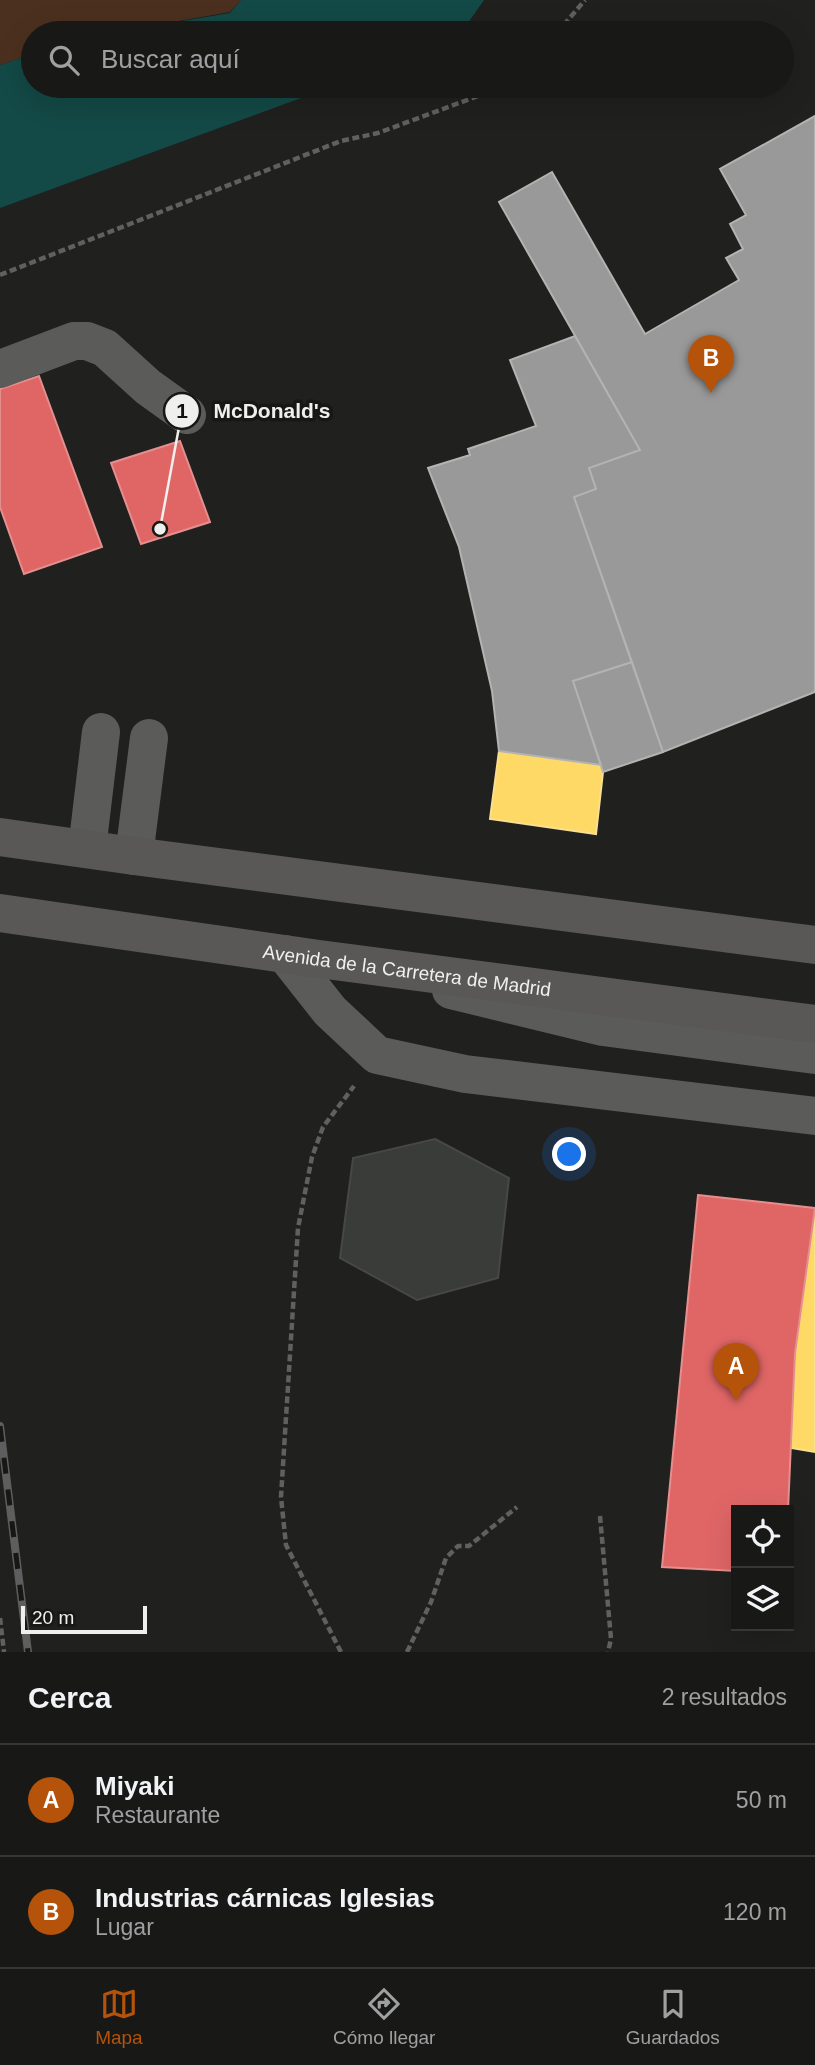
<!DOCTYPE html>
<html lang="es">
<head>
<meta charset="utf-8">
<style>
  :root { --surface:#181817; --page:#252524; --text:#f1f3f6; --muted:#9fa0a1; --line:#363736; --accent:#b45309 }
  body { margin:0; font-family:Arial,sans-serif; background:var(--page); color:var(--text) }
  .controls { position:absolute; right:21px; bottom:21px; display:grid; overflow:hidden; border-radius:0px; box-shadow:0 7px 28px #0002 }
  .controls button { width:63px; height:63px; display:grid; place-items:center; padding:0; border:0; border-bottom:2px solid var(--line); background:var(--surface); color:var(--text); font:35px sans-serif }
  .scale { position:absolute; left:21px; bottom:18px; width:126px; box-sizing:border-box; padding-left:7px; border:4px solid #eff0ed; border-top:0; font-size:19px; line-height:24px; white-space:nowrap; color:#eff0ed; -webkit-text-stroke:5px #171815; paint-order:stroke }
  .you { position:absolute; left:570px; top:1155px; width:24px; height:24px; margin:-18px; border:5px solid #fff; border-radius:50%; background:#1a73e8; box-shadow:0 0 0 10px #1a73e833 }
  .badge { display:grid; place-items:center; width:46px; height:46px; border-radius:50%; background:var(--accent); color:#fff; font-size:23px; font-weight:700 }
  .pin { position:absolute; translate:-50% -58px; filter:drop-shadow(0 2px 4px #0008) }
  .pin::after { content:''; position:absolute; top:37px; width:24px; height:21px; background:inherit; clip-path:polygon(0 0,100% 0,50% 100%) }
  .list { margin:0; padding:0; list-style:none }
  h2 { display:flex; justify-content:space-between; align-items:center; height:91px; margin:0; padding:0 28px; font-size:30px }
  h2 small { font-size:23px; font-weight:400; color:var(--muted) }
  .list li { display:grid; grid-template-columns:46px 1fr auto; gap:21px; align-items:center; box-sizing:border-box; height:112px; padding:0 28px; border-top:2px solid var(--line) }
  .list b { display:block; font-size:26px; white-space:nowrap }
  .list p { margin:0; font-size:23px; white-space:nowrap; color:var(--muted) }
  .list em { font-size:23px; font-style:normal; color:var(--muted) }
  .icon { flex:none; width:38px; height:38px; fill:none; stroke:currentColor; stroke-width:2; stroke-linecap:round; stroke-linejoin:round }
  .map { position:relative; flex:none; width:815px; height:1652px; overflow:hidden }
  .search { position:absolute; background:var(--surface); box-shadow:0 7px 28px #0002; left:21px; right:21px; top:21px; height:77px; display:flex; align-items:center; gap:18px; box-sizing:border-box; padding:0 24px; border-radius:38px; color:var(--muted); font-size:26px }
  .sheet { height:315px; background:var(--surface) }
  nav { display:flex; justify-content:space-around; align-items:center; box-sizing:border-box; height:98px; border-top:2px solid var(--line); background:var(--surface); font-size:19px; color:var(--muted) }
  nav a { display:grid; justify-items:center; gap:4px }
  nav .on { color:var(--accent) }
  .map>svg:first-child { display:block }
  .green { fill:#4c301f }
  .water { fill:#134946 }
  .homes { fill:#ffd966; stroke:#fae08e; stroke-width:2 }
  .shops { fill:#e06666; stroke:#e48f8e; stroke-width:2 }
  .industry { fill:#999; stroke:#b3b3b2; stroke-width:2 }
  .building { fill:#3a3c3a; stroke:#464746; stroke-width:2 }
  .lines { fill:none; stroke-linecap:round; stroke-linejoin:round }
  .path { stroke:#606060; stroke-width:4.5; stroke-dasharray:7 3.5; stroke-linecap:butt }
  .minor { stroke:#5b5b5a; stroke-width:38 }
  .highway { stroke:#595857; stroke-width:38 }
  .rail-casing { stroke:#5e5e5e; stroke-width:8 }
  .rail { stroke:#171815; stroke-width:5; stroke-dasharray:16; stroke-linecap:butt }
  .labels { text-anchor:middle; stroke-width:7; stroke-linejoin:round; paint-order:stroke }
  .street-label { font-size:19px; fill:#eff0ed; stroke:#171815 }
  .leader { fill:none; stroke:#eff0ed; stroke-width:2.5 }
  .callout-dot { fill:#eff0ed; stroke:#171815; stroke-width:2.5 }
  .mark-label { font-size:21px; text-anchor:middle; font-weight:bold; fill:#111 }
  .callout-label { font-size:21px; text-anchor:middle; font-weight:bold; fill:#eff0ed; stroke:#171815; stroke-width:7; stroke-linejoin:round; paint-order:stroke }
</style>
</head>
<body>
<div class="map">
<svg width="815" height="1652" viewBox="0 0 815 1652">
  <rect width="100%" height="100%" fill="#20201f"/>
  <!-- green -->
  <path class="green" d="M 0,0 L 241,0 L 230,12 L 111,33 L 33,33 L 33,54 L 0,65 Z"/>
  <!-- water -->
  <path class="water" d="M 241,0 L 484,0 L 461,33 L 111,33 L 230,13 Z
    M 33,54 L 33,86 L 334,86 L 0,208 L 0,65 Z"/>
  <!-- homes -->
  <path class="homes" d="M 499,751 L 601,765 L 603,772 L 596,834 L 490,819 Z
    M 815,1210 L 815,1452 L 791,1448 L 795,1353 Z"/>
  <!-- shops -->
  <path class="shops" d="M 39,376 L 102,547 L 24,574 L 0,507 L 0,389 Z
    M 180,441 L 210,522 L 141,544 L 111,463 Z
    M 698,1195 L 815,1208 L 795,1353 L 788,1510 L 736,1510 L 736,1571 L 662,1567 Z"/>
  <!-- industry -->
  <path class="industry" d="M 815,116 L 815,692 L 663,752 L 574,497 L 596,489 L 589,468 L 640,450 L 499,202 L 552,172 L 645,334 L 739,280 L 726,258 L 743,249 L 730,224 L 746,215 L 720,169 Z
    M 575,336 L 640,450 L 589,468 L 596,489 L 574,497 L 632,662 L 573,681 L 601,765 L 499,751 L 492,691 L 459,547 L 428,468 L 470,455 L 468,449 L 536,426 L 510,360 Z
    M 632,662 L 663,752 L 603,772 L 573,681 Z"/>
  <!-- building -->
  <path class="building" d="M 435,1139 L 509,1178 L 498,1278 L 417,1300 L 340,1258 L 353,1158 Z"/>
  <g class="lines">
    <!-- path -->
    <path class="path" d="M 557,33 L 585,0
      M 0,275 L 341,141 L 378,133 L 505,86
      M 600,1516 L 611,1639 L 608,1652
      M 0,1618 L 4,1652
      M 341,1652 L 286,1545 L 281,1497 L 298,1228 L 312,1157 L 323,1127 L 354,1086
      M 407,1652 L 431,1602 L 446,1558 L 458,1546 L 469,1546 L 517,1507"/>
    <!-- minor -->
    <path class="minor" d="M 0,369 L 74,341 L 87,341 L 105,348 L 148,387 L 187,415
      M 87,849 L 101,732
      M 134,856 L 149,738
      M 285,954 L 330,1011 L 377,1055 L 465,1074 L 815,1116
      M 451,990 L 603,1027 L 815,1055"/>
    <!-- highway -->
    <g class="highway">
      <path d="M 0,837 L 134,856 L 815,945"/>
      <path id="s1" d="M 0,913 L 319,959 L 815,1024"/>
    </g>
    <defs>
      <path id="rail" d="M 0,1426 L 28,1652"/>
    </defs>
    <!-- rail casing -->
    <use href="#rail" class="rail-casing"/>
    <!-- rail -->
    <use href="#rail" class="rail"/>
  </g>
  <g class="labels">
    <!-- street labels -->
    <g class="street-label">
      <text dy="7" stroke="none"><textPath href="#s1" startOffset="411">Avenida de la Carretera de Madrid</textPath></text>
    </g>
  </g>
  <!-- callouts -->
  <path class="leader" d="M160 529L182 411"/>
  <g class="callout-dot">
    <circle cx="160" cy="529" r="7"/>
    <circle cx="182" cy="411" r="18"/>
  </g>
  <g class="mark-label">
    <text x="182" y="418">1</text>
  </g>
  <g class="callout-label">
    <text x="272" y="418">McDonald's</text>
  </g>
</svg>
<div class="controls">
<button><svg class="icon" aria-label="locate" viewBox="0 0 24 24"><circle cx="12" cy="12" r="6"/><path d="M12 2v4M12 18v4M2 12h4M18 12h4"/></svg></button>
<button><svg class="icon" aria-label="layers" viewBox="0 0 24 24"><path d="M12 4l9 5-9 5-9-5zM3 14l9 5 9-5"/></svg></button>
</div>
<div class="scale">20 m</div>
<div class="you"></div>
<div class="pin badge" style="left:736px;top:1401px">A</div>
<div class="pin badge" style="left:711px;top:393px">B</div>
<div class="search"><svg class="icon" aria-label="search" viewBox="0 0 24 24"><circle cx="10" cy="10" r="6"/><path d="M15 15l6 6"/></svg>Buscar aquí</div>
</div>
<section class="sheet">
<h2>Cerca<small>2 resultados</small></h2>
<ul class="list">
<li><span class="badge">A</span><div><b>Miyaki</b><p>Restaurante</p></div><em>50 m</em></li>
<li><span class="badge">B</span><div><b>Industrias cárnicas Iglesias</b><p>Lugar</p></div><em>120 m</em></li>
</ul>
</section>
<nav>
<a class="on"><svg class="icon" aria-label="map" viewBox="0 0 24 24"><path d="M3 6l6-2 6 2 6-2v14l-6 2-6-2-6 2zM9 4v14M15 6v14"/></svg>Mapa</a>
<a><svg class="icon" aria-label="directions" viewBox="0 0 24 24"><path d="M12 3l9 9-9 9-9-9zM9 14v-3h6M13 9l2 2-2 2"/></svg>Cómo llegar</a>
<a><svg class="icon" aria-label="saved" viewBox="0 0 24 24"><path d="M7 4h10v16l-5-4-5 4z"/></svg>Guardados</a>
</nav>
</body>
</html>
